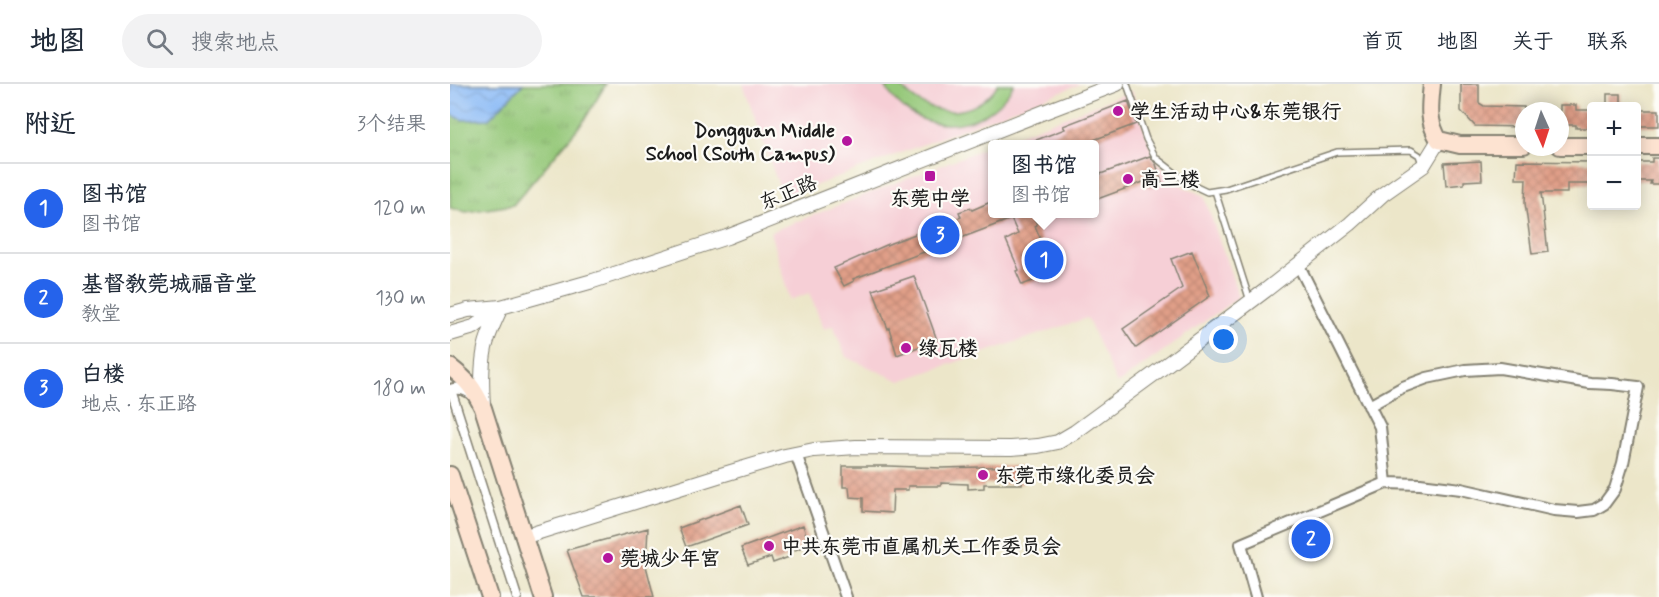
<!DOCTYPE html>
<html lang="zh">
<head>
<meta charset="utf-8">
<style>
  :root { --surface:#fff; --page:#f2f2f3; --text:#1f2937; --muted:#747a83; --line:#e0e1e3; --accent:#2563eb }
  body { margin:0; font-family:Mynerve,"LXGW WenKai TC",sans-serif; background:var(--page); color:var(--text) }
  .controls { position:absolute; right:18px; top:18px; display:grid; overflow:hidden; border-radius:6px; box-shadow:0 3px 15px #0003 }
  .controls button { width:54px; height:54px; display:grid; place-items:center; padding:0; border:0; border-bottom:2px solid var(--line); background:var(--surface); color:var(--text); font:30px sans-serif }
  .compass { position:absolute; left:1065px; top:18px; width:54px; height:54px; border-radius:50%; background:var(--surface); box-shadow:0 3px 15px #0003; rotate:177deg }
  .you { position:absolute; left:774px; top:256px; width:21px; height:21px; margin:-15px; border:4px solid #fff; border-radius:50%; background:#1a73e8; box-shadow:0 0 0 9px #1a73e833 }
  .badge { display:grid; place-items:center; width:39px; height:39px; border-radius:50%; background:var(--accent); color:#fff; font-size:20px; font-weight:700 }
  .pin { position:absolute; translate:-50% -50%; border:3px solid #fff; box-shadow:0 2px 6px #0006 }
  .popup { position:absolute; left:538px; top:56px; width:111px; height:78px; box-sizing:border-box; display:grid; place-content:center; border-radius:6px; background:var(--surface); filter:drop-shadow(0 2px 4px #0005); font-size:20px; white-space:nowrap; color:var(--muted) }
  .popup b { font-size:22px; color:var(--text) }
  .popup::after { content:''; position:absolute; left:50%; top:100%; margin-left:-12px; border:12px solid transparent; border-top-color:var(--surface) }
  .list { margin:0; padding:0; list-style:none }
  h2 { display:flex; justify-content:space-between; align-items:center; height:78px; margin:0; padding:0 24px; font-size:26px }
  h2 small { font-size:20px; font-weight:400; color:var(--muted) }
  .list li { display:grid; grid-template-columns:39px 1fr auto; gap:18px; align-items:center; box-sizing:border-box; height:90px; padding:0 24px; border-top:2px solid var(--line) }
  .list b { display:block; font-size:22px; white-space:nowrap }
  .list p { margin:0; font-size:20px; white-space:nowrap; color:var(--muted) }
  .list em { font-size:20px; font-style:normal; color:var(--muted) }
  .icon { flex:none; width:33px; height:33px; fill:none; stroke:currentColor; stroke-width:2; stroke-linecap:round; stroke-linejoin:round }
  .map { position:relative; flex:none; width:1209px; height:513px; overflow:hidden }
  header { display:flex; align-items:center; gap:36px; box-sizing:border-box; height:84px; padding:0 30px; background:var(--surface); border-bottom:2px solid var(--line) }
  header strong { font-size:28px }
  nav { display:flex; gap:33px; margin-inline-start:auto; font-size:21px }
  .search { width:420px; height:54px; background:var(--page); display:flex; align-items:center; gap:15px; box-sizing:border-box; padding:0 21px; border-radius:33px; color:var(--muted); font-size:22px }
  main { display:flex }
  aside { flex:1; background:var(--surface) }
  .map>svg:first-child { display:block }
  .built { fill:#f6cfd6 }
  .grass { fill:url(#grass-tufts); stroke:#58724a; stroke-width:1.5 }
  .pitch { fill:#95c879; stroke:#58724a; stroke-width:1.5 }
  .water { fill:url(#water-waves); stroke:#536b89; stroke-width:1.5 }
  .building { fill:url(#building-cross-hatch) }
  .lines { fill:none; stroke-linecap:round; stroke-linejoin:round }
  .service-casing { stroke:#848172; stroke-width:8 }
  .pedestrian-casing { stroke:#848172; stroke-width:11 }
  .minor-casing { stroke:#848172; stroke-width:14 }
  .tertiary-casing { stroke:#848172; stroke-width:16 }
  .secondary-casing { stroke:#848172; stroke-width:20 }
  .service { stroke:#fff; stroke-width:5 }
  .pedestrian { stroke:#fff; stroke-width:8 }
  .minor { stroke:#fff; stroke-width:10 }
  .tertiary { stroke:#fff; stroke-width:14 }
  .secondary { stroke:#fde3d1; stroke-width:16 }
  .poi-dot { fill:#b5179e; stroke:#fdfcf7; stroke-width:2 }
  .labels { text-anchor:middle; stroke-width:4.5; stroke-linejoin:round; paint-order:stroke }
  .poi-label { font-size:20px; font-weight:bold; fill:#1c1c1c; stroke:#fdfcf7; text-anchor:start }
  .street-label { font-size:20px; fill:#1c1c1c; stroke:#fdfcf7 }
</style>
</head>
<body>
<header>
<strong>地图</strong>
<div class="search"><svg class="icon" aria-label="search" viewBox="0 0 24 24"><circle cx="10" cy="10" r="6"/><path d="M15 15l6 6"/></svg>搜索地点</div>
<nav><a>首页</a><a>地图</a><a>关于</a><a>联系</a></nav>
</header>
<main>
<aside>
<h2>附近<small>3个结果</small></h2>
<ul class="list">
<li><span class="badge">1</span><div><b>图书馆</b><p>图书馆</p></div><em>120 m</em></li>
<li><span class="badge">2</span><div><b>基督教莞城福音堂</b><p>教堂</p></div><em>130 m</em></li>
<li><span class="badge">3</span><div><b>白楼</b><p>地点 · 东正路</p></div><em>180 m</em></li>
</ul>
</aside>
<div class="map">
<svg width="1209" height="513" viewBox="0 0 1209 513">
  <defs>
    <pattern id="grass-tufts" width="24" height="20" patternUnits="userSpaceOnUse" patternTransform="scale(1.5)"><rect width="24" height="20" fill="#95c879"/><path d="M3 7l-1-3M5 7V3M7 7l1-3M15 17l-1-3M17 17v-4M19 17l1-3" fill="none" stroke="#80ab68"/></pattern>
    <pattern id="water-waves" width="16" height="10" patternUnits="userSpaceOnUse" patternTransform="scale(1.5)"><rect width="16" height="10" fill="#8abaf6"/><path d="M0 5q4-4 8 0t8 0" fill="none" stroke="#769fd2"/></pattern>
    <pattern id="building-cross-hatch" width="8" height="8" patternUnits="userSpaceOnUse" patternTransform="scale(1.5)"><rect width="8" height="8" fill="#e09f88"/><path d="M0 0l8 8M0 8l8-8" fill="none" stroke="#c08875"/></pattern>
  </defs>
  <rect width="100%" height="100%" fill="#fdfcf7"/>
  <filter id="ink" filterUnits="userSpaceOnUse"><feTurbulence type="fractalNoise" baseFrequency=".0167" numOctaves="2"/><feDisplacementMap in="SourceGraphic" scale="12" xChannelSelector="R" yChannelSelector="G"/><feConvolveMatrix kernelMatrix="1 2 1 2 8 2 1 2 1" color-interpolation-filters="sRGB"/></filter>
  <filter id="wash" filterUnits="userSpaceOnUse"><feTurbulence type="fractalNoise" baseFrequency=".008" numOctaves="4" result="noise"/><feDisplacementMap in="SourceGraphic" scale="24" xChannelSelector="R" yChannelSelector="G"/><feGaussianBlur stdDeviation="1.35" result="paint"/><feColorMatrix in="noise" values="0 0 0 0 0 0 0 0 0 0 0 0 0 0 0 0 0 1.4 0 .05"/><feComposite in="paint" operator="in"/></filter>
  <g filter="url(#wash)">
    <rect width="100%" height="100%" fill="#ece6c9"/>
    <!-- built -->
    <path class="built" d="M 293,0 L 631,0 L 333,114 Z
      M 682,7 L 704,74 L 720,91 L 734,103 L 754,112 L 789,213 L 667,300 L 637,234 L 450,297 L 396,273 L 383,242 L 374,245 L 359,209 L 340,216 L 320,148 L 543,61 L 543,130 L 645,130 L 645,60 L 545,60 Z"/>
    <!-- grass -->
    <path class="grass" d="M 0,0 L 156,0 L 133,38 L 63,121 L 16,128 L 0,124 Z"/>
    <!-- pitch -->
    <path class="pitch" d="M 434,0 L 449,0 C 475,34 524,38 548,0 L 564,0 C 535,53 462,54 434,0 Z"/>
    <!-- water -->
    <path class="water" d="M 0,0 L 73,0 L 39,35 L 13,36 L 0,30 Z"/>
    <g id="blocks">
      <!-- building -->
      <path class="building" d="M 1011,0 L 1029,0 L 1029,19 L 1034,22 L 1074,23 L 1074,43 L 1025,42 L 1011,27 Z
        M 1157,10 L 1171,10 L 1171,22 L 1157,22 Z
        M 678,17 L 686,40 L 633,60 L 576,60 L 615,45 L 613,42 Z
        M 1110,21 L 1126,21 L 1126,26 L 1142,26 L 1142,44 L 1126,44 L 1126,41 L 1110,41 Z
        M 1187,26 L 1209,26 L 1209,42 L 1186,42 Z
        M 700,72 L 706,80 L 712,99 L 699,104 L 696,97 L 645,116 L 645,92 Z
        M 1202,74 L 1209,74 L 1209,100 L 1200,100 L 1201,97 L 1186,97 L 1186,78 L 1202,78 Z
        M 1031,77 L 1032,96 L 1014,97 L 1014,100 L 996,102 L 994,79 Z
        M 1067,77 L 1142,78 L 1142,100 L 1117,100 L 1117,109 L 1091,109 L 1098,168 L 1082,170 L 1075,119 L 1076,95 L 1066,95 Z
        M 543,117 L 543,129 L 582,129 L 587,141 L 585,142 L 595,165 L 603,162 L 611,185 L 586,193 L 588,195 L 572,201 L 566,187 L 569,186 L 556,156 L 568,150 L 561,135 L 403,195 L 404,197 L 394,202 L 384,184 L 441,159 L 511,133 L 509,128 L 520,124 L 522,126 Z
        M 742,167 L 760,212 L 686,264 L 673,245 L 732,204 L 721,175 Z
        M 464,192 L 487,256 L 447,271 L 439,244 L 438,245 L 423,206 Z
        M 393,382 L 439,382 L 491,384 L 572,382 L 572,400 L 534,400 L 534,404 L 518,405 L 518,400 L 491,399 L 491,402 L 458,402 L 458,406 L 443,406 L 442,429 L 413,427 L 413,414 L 400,413 L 399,403 L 393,403 Z
        M 291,421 L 298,441 L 236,463 L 229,444 Z
        M 353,441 L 359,460 L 338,469 L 339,473 L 323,479 L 321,473 L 298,481 L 291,464 Z
        M 198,444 L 196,482 L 204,513 L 134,513 L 117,466 Z"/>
    </g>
  </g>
  <g filter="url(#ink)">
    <use href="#blocks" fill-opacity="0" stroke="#848172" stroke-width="1.5"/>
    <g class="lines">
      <defs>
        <path id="service" d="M 677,0 L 696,55 L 706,74 L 738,99 L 757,108 L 776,105 L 887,68 L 961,66 L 969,71 L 972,80
          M 765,107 L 800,217"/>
        <path id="pedestrian" d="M 1,306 L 67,513"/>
        <path id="minor" d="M 0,306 C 9,303 17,305 24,312
          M 919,322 L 953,303 L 977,294 L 1015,286 L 1050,284 L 1140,299 L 1162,300 L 1188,303 L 1173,379 L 1165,405 L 1154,420 L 1144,426 L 1128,428 L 1104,426 L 1011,405 L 970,400 L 936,399
          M 346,370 L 396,513
          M 806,513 L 791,460 L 936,399 L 930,343 L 848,180"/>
        <path id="tertiary" d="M 0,231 L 18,226 L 51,223 L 143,197 L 277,153 L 594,28 L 667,0
          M 0,250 L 24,243 L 49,224
          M 33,323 C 32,303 31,284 35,264 C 38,250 45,237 51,223
          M 73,453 L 271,391 L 335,372 L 364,366 L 406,363 L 561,364 L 588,362 L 608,358 L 625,348 L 704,290 L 816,206 L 900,140 L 933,110 L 973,82 L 989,56"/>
        <path id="secondary" d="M 982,0 C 980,22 977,36 989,56 L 1010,61 L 1074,61
          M 1110,62 L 1142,62
          M 1186,62 L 1209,62
          M 0,283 C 18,297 23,303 33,324 L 93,513
          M 0,391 L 40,513"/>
      </defs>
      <!-- service casing -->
      <use href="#service" class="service-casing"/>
      <!-- pedestrian casing -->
      <use href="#pedestrian" class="pedestrian-casing"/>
      <!-- minor casing -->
      <use href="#minor" class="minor-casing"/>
      <!-- tertiary casing -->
      <use href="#tertiary" class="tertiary-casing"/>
      <!-- secondary casing -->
      <use href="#secondary" class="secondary-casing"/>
      <!-- service -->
      <use href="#service" class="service"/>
      <!-- pedestrian -->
      <use href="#pedestrian" class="pedestrian"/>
      <!-- minor -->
      <use href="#minor" class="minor"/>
      <!-- tertiary -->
      <use href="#tertiary" class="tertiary"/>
      <!-- secondary -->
      <use href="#secondary" class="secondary"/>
    </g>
  </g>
  <!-- markers -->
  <g class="poi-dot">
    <circle cx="668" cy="27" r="6"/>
    <circle cx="397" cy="57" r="6"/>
    <rect x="474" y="86" width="12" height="12" rx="3"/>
    <circle cx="678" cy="95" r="6"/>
    <circle cx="456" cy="264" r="6"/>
    <circle cx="533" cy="391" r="6"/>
    <circle cx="319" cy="462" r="6"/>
    <circle cx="158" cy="474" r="6"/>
  </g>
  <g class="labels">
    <!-- poi labels -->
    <g class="poi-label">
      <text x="680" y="34">学生活动中心&amp;东莞银行</text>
      <text x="385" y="53" text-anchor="end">Dongguan Middle<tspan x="385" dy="23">School (South Campus)</tspan></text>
      <text x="690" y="102">高三楼</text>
      <text x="480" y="121" text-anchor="middle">东莞中学</text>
      <text x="468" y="271">绿瓦楼</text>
      <text x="545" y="398">东莞市绿化委员会</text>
      <text x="331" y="469">中共东莞市直属机关工作委员会</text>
      <text x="170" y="481">莞城少年宫</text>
    </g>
    <!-- street labels -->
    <g class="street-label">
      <text transform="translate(338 108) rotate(-22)" y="7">东正路</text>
    </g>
  </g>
</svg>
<div class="controls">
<button>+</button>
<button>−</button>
</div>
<svg class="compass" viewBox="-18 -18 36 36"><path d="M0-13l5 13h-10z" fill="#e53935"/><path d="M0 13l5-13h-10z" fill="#747a83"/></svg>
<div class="you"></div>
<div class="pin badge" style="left:594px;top:176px">1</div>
<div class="popup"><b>图书馆</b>图书馆</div>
<div class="pin badge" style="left:861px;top:455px">2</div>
<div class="pin badge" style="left:490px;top:151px">3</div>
</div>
</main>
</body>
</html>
